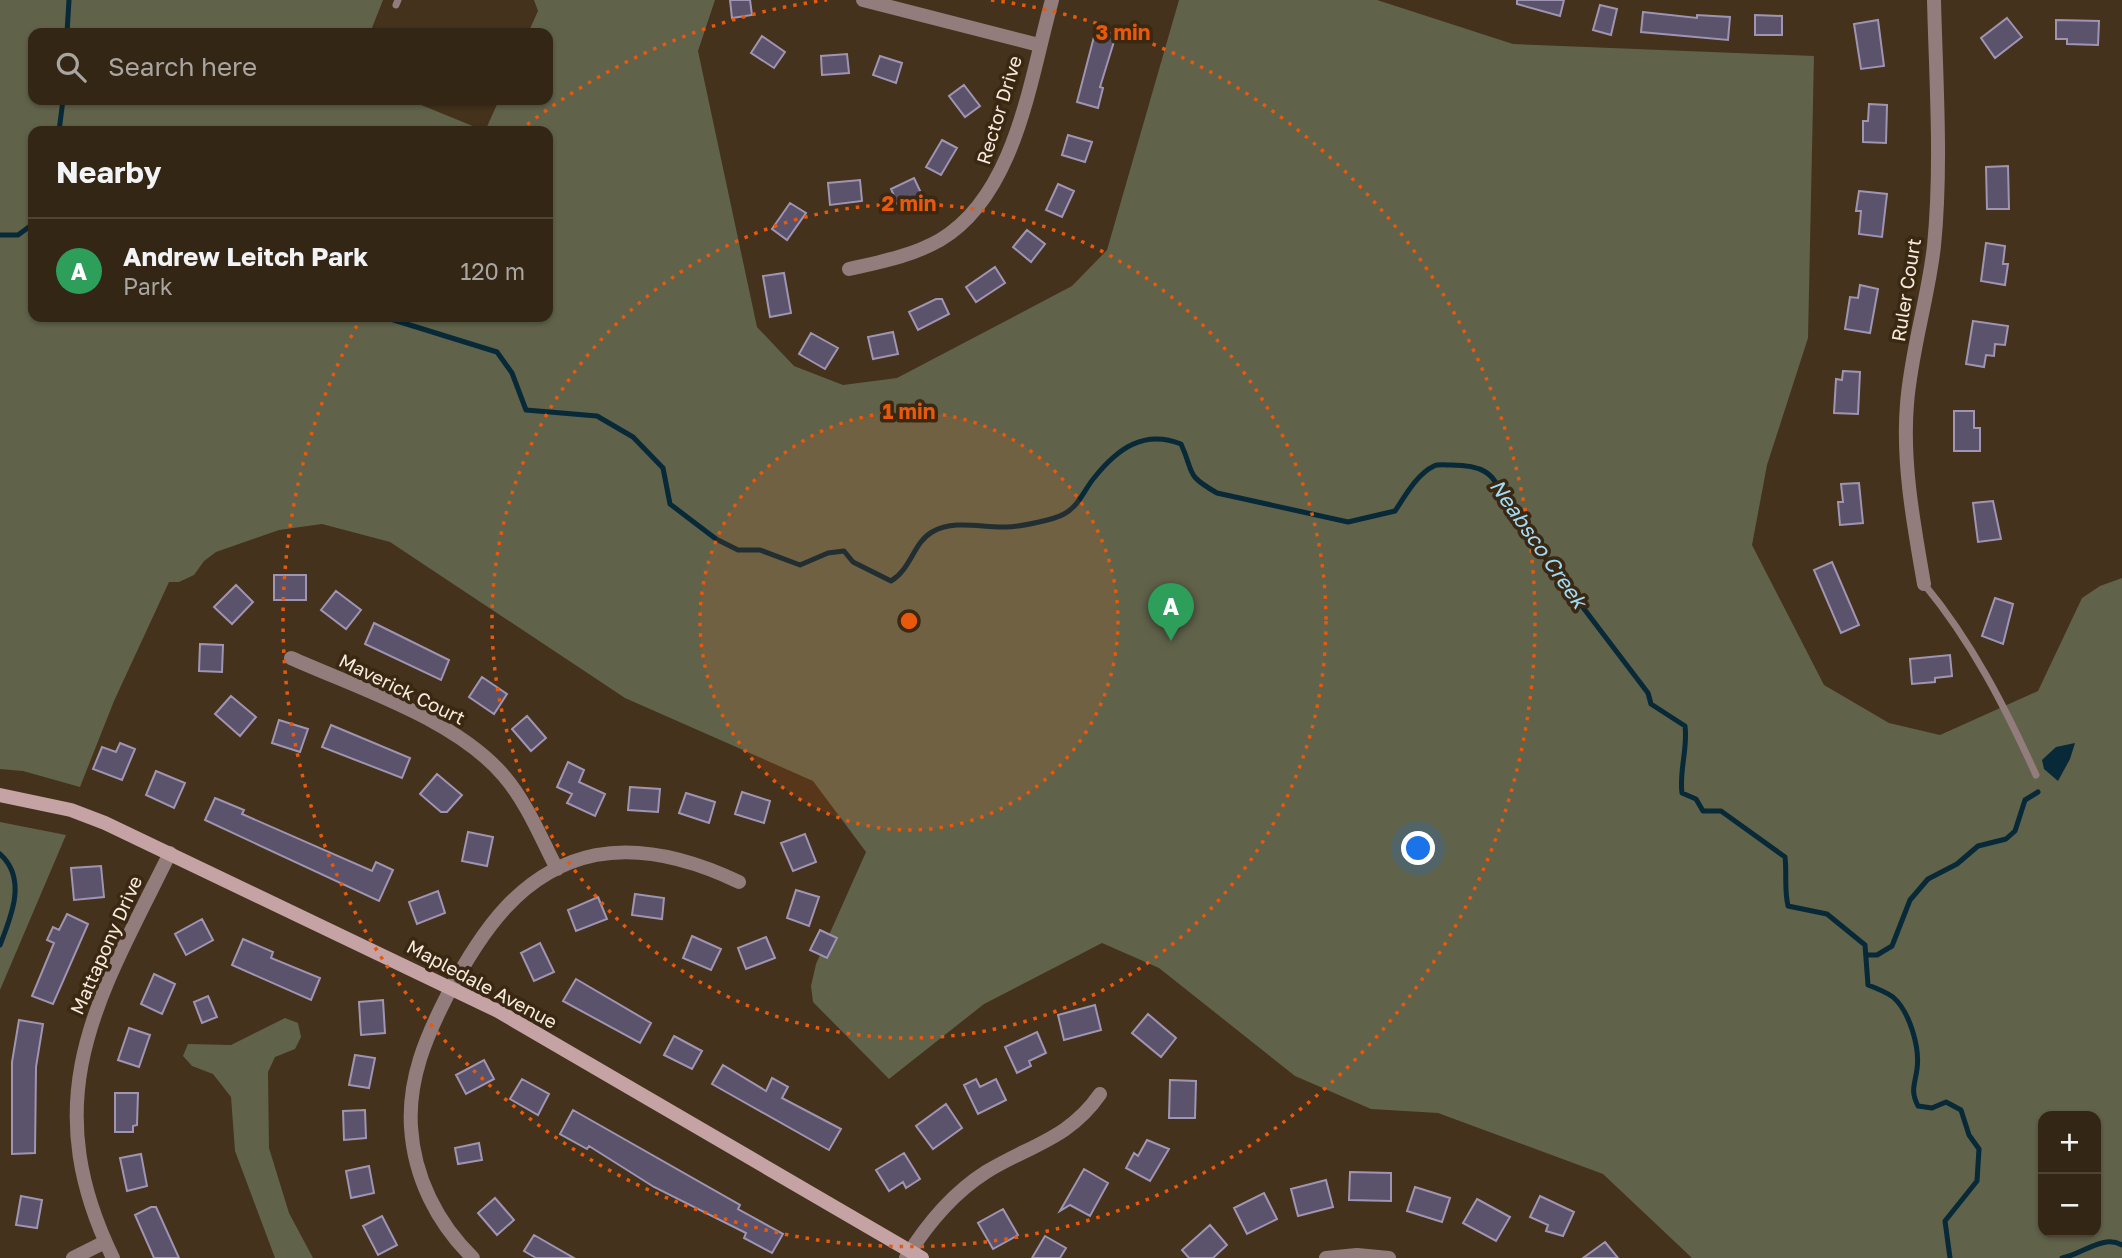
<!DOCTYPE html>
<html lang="en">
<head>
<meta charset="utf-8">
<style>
  :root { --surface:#332615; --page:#3b2e1e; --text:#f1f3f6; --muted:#a9a5a0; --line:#4e4334; --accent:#ea580c }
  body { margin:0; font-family:"Golos Text",sans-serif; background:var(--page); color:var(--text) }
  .controls { position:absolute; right:21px; bottom:21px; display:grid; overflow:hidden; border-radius:14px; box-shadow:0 2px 5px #0004 }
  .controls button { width:63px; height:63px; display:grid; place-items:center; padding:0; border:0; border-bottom:2px solid var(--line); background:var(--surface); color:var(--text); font:35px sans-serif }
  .you { position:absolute; left:1419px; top:849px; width:24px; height:24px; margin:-18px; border:5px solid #fff; border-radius:50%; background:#1a73e8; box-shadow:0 0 0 10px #1a73e833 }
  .badge { display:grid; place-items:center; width:46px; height:46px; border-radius:50%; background:var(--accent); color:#fff; font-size:23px; font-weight:700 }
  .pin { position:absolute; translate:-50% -58px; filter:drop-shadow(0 2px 4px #0008) }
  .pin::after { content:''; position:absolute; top:37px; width:24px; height:21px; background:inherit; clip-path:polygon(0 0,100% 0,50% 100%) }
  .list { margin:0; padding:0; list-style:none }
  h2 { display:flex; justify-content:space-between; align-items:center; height:91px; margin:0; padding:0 28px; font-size:30px }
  h2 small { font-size:23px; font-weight:400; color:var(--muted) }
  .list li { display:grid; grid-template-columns:46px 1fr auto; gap:21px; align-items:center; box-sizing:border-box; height:105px; padding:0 28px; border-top:2px solid var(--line) }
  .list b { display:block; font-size:26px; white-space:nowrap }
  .list p { margin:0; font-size:23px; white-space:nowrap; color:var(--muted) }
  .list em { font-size:23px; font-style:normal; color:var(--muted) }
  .icon { flex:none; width:38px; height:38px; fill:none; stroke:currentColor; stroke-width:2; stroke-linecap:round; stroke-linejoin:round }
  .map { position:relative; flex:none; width:2122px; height:1258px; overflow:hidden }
  .search { position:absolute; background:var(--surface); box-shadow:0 2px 5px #0004; left:28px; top:28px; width:525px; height:77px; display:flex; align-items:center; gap:18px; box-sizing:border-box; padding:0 24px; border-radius:14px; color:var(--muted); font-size:26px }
  .panel { position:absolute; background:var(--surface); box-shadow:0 2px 5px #0004; left:28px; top:126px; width:525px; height:196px; border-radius:14px }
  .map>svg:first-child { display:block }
  .green { fill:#60624a; fill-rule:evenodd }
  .water { fill:#072938 }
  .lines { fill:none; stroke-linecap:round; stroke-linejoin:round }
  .stream { stroke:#072938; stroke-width:5 }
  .building { fill:#5b526c; stroke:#9f95b2; stroke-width:2 }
  .lane { stroke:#927c7c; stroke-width:7 }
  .street { stroke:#927c7c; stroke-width:14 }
  .secondary { stroke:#c5a3a4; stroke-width:14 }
  .ring { fill:none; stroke:#e8590c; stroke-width:3.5; stroke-dasharray:3.5 7 }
  .labels { text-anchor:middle; stroke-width:7; stroke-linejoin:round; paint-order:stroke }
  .street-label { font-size:19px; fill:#f7ebde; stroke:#3a2812 }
  .water-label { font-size:21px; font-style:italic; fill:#a1daf7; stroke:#3a2812 }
  .centre { fill:#e8590c; stroke:#3a2812; stroke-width:3.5 }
  .ring-label { font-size:21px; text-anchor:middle; font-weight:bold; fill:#e8590c; stroke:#3a2812; stroke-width:7; stroke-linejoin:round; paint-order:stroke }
</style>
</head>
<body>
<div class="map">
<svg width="2122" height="1258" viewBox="0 0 2122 1258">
  <rect width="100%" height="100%" fill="#44321c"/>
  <!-- green -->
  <path class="green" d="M 0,0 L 383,0 L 370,33 L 33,33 L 33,100 L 409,100 L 485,131 L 499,100 L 548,100 L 548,33 L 528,33 L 538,11 L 534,0 L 715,0 L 698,51 L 757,327 L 794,366 L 843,385 L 897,378 L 1072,286 L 1107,250 L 1179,0 L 1377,0 L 1513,44 L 1814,56 L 1808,338 L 1767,465 L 1752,545 L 1824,685 L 1889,723 L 1940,735 L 2038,691 L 2082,598 L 2100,586 L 2122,578 L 2122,1258 L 1692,1258 L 1603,1174 L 1438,1113 L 1371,1109 L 1295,1076 L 1159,968 L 1102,943 L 984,1004 L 889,1079 L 813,1002 L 811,986 L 816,964 L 866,852 L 813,781 L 625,698 L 390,542 L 322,524 L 279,530 L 216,552 L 204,561 L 194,575 L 179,582 L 169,582 L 114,701 L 80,787 L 23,771 L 0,769 ZM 33,131 L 548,131 L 548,317 L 33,317 ZM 2043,1116 L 2096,1116 L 2096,1232 L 2043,1232 Z
    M 0,822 L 66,835 L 0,990 Z
    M 285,1018 L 298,1023 L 301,1037 L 295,1049 L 275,1057 L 268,1072 L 269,1148 L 289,1213 L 313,1258 L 275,1258 L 235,1151 L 231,1097 L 213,1074 L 192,1066 L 183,1056 L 188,1044 L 231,1045 Z"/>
  <!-- water -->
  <path class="water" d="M 2075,743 L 2070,759 L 2058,781 L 2044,769 L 2042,760 L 2056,747 Z"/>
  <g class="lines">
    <!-- stream -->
    <path class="stream" d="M 67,33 L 69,0
      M 59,131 L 63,100
      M 0,235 L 18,235 L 33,224
      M 384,317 L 497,352 L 512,373 L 526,410 L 597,416 L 633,437 L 663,468 L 670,504 L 716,539 L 738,550 L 760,550 L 800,565 L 828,553 L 844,551 L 853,562 L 891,581 C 912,568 913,543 932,532 C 955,519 982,528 1006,527 C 1018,527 1054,520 1064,514 C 1079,506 1084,490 1094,478 C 1117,449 1144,429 1181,444 C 1195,474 1184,474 1217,493 L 1348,522 L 1395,511 C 1405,496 1417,474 1434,466 C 1438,464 1446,465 1451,465 C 1479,465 1497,471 1502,501 L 1648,693 L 1651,704 L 1685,726 C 1688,749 1679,770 1682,793 L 1696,799 L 1703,811 L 1721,811 L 1785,857 C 1787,874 1784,888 1788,906 L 1827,914 L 1865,945 L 1868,985 C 1876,988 1886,992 1893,997 C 1910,1012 1920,1048 1917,1069 C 1915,1085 1910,1090 1918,1106 L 1932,1108 L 1946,1102 L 1961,1110 L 1969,1135 L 1979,1149 L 1977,1181 L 1945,1221 L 1950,1258
      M 0,854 C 27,878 12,915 0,945
      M 1866,955 L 1877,955 L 1892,946 L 1910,900 L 1928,879 L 1957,864 L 1978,846 L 2006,839 L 2015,831 L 2025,800 L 2038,792
      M 2062,1258 C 2081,1255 2103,1234 2122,1245"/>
  </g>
  <!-- building -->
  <path class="building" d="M 730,0 L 750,0 L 752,15 L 732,18 Z
    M 1517,0 L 1564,0 L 1560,16 L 1517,4 Z
    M 1600,5 L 1617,9 L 1611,35 L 1593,30 Z
    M 1643,12 L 1697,18 L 1697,15 L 1730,17 L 1728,40 L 1641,32 Z
    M 1755,15 L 1782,16 L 1782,35 L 1755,35 Z
    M 2007,18 L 2022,37 L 1995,58 L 1981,38 Z
    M 1878,20 L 1884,66 L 1861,69 L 1854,24 Z
    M 2056,20 L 2099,21 L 2098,45 L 2067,44 L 2067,39 L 2056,39 Z
    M 1096,29 L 1116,35 L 1100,87 L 1103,88 L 1098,108 L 1077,102 Z
    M 762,36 L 785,52 L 774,68 L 751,53 Z
    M 847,54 L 849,73 L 822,75 L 821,56 Z
    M 880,56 L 902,63 L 896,83 L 873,75 Z
    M 964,85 L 980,106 L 965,117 L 949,96 Z
    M 1869,104 L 1887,105 L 1886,143 L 1863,142 L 1863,121 L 1868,121 Z
    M 1068,135 L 1092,142 L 1085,162 L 1062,155 Z
    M 942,140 L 957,148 L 941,175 L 926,167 Z
    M 2008,166 L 2009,209 L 1987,209 L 1986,167 Z
    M 914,178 L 922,195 L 899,207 L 891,189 Z
    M 860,180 L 862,201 L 830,205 L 828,183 Z
    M 1058,184 L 1074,191 L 1062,217 L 1046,210 Z
    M 1859,191 L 1887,194 L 1882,237 L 1859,234 L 1861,211 L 1856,211 Z
    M 790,203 L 806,213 L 787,240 L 772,229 Z
    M 1027,230 L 1045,244 L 1031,262 L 1013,247 Z
    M 1986,243 L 2005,246 L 2003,264 L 2008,264 L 2005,285 L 1981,281 Z
    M 995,267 L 1005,283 L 976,302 L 966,287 Z
    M 784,273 L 791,313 L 770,317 L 763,276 Z
    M 1860,285 L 1878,289 L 1870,333 L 1845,329 L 1850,297 L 1858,298 Z
    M 936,299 L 942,299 L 949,314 L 918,330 L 909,312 Z
    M 1973,321 L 2008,326 L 2005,345 L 1995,344 L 1994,356 L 1986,355 L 1984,367 L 1966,364 Z
    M 893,332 L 898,354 L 873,359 L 868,337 Z
    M 811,333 L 838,348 L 825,369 L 799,354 Z
    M 1843,371 L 1860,372 L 1858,414 L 1834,413 L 1836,379 L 1842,380 Z
    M 1954,411 L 1974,411 L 1974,428 L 1980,428 L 1980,451 L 1954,451 Z
    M 1859,483 L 1863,523 L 1840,525 L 1838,502 L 1843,502 L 1841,484 Z
    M 1993,501 L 2001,539 L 1978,542 L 1973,503 Z
    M 1832,562 L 1859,625 L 1841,633 L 1814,570 Z
    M 274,575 L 306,575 L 306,600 L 274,600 Z
    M 236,585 L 253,602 L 232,624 L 214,607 Z
    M 336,591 L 361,610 L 346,629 L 321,610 Z
    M 1995,598 L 2013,604 L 2003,644 L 1982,636 Z
    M 374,623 L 449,660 L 441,680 L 365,644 Z
    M 200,644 L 223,645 L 222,672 L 199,671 Z
    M 1950,655 L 1952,676 L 1935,678 L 1935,682 L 1912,684 L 1910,659 Z
    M 482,677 L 507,694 L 494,714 L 469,697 Z
    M 231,696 L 256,717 L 240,736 L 215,714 Z
    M 527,716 L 546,738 L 531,751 L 512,729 Z
    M 279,720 L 308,729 L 300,752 L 272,743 Z
    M 331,725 L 410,758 L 402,778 L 322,747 Z
    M 120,743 L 135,749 L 122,780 L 93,769 L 102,747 L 116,752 Z
    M 568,762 L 584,770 L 579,782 L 605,794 L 595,816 L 567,803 L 572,794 L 557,787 Z
    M 156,771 L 185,783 L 174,808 L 146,795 Z
    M 437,774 L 462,795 L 447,812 L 441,812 L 420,794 Z
    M 630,787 L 660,789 L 658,812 L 628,810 Z
    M 742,792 L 770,801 L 764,823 L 735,814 Z
    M 686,793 L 715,802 L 709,823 L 679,813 Z
    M 215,798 L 244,810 L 242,814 L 372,871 L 376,862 L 393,870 L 379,901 L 205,820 Z
    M 468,832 L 493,837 L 487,866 L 462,861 Z
    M 805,834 L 816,862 L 793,871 L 781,843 Z
    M 101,866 L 104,897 L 74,900 L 71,868 Z
    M 796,890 L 819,897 L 809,926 L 787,918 Z
    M 438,891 L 445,913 L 417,924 L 409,902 Z
    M 635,894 L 664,898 L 662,919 L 632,915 Z
    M 598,897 L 607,919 L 576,931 L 568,910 Z
    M 67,914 L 88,924 L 53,1004 L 32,996 L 54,943 L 47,940 L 53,927 L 59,930 Z
    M 202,919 L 213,940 L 186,955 L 175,934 Z
    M 820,930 L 837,938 L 827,958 L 810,950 Z
    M 692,936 L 721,949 L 711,970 L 683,958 Z
    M 766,937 L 775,958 L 746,969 L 738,948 Z
    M 243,939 L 273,952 L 271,958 L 320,978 L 311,1000 L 232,965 Z
    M 540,943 L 554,972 L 534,981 L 521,953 Z
    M 154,974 L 175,984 L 162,1014 L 141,1004 Z
    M 576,979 L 651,1023 L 640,1043 L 563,1001 Z
    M 208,996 L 217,1017 L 202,1023 L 194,1002 Z
    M 383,1000 L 385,1033 L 361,1035 L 359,1002 Z
    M 1095,1005 L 1101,1030 L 1064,1040 L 1058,1015 Z
    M 1148,1014 L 1176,1038 L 1161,1057 L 1132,1033 Z
    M 19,1020 L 43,1024 L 36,1067 L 35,1153 L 12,1154 L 12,1062 Z
    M 129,1028 L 150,1035 L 139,1067 L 118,1060 Z
    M 1037,1032 L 1046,1053 L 1029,1061 L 1031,1066 L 1017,1073 L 1005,1047 Z
    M 674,1036 L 702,1051 L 692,1069 L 664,1055 Z
    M 355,1055 L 375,1058 L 369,1088 L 349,1085 Z
    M 484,1060 L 494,1079 L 466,1094 L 456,1075 Z
    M 723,1065 L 766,1091 L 772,1078 L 788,1087 L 782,1098 L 841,1129 L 829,1150 L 712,1084 Z
    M 522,1079 L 549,1094 L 538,1115 L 510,1099 Z
    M 976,1079 L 980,1087 L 996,1079 L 1006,1100 L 978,1114 L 964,1085 Z
    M 1170,1080 L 1196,1081 L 1195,1118 L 1169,1118 Z
    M 115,1093 L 138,1093 L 137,1125 L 133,1126 L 133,1132 L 115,1132 Z
    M 946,1104 L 962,1128 L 933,1149 L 916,1126 Z
    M 365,1110 L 366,1138 L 344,1140 L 343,1111 Z
    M 573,1110 L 740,1205 L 738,1209 L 783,1234 L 772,1253 L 744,1238 L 746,1233 L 654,1187 L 589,1146 L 587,1149 L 560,1134 Z
    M 1147,1140 L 1169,1149 L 1150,1181 L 1126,1168 L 1134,1153 L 1138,1156 Z
    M 479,1143 L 482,1160 L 458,1164 L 455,1148 Z
    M 904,1153 L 920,1179 L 906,1188 L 903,1182 L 889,1191 L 876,1170 Z
    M 141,1154 L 147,1186 L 127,1191 L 120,1158 Z
    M 369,1166 L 374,1193 L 351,1198 L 346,1171 Z
    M 1084,1169 L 1108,1183 L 1090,1216 L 1070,1205 L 1060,1211 Z
    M 1350,1172 L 1391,1173 L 1391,1201 L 1349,1200 Z
    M 1326,1180 L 1333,1207 L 1298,1216 L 1291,1189 Z
    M 1415,1187 L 1450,1198 L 1442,1222 L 1407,1211 Z
    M 1264,1193 L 1277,1219 L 1247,1234 L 1234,1208 Z
    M 21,1196 L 42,1200 L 37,1228 L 16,1225 Z
    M 1540,1196 L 1574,1212 L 1563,1236 L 1546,1231 L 1548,1225 L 1530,1217 Z
    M 495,1198 L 514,1220 L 497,1235 L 478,1213 Z
    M 1477,1199 L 1510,1217 L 1496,1241 L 1463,1223 Z
    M 151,1207 L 156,1207 L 179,1258 L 154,1258 L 135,1215 Z
    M 1003,1209 L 1018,1235 L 993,1249 L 978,1223 Z
    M 382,1216 L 397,1245 L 378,1255 L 363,1226 Z
    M 1210,1225 L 1227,1245 L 1213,1258 L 1189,1258 L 1182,1250 Z
    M 534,1235 L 574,1258 L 536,1258 L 524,1251 Z
    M 1045,1236 L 1066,1248 L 1060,1258 L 1032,1258 Z
    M 1605,1242 L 1618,1258 L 1583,1258 Z"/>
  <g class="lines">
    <!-- lane -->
    <path class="lane" d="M 396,5 L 398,0
      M 1924,584 C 1972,642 2005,707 2036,775"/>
    <!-- street -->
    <path class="street" d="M 863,0 L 1039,45
      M 849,269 C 880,262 912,256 940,240 C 1016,195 1030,79 1052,0
      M 1924,584 C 1914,526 1902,463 1907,404 C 1911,351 1928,299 1934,246 C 1942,165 1936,81 1934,0
      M 291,658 C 358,688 456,719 504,776 C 527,803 541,838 557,869
      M 73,1258 L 105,1242
      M 113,1258 C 34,1096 98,998 170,853
      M 473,1258 C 437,1223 414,1177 411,1127 C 408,1079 426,1037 447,996 C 480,933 521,870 596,855 C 645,846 695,861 739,882
      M 906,1258 C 927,1224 953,1193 986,1172 C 1030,1145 1069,1139 1100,1094
      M 1326,1258 L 1357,1255 L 1389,1258"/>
    <!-- secondary -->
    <path class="secondary" d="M 0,795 L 71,810 L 105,823 L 498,1011 L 922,1258"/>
  </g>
  <!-- distance rings -->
  <circle cx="909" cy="621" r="209" fill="#e8590c" fill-opacity=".12"/>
  <g class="ring">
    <circle cx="909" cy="621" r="209"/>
    <circle cx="909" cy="621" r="417"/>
    <path d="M519 131A626 626 0 0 1 827 0M991 0A626 626 0 1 1 361 318"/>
  </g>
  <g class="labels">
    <!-- street labels -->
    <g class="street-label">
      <text transform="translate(999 110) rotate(-73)" y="7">Rector Drive</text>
      <text transform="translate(1906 290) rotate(-81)" y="7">Ruler Court</text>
      <text transform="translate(402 689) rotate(26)" y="7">Maverick Court</text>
      <text transform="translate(106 945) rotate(-66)" y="7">Mattapony Drive</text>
      <text transform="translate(482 984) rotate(28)" y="7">Mapledale Avenue</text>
    </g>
    <!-- water labels -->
    <g class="water-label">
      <text transform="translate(1538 544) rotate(55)" y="7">Neabsco Creek</text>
    </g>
  </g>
  <circle cx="909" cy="621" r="10" class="centre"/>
  <g class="ring-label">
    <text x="1123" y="40">3 min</text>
    <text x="909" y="211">2 min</text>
    <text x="909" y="419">1 min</text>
  </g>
</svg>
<div class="controls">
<button>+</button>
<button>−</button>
</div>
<div class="you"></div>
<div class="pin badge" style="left:1171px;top:641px;background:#2e9e5b">A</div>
<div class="search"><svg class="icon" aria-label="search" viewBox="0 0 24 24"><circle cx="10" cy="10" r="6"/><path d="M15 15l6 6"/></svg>Search here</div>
<section class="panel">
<h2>Nearby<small></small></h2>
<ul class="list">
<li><span class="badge" style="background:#2e9e5b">A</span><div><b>Andrew Leitch Park</b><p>Park</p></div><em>120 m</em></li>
</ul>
</section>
</div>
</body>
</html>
